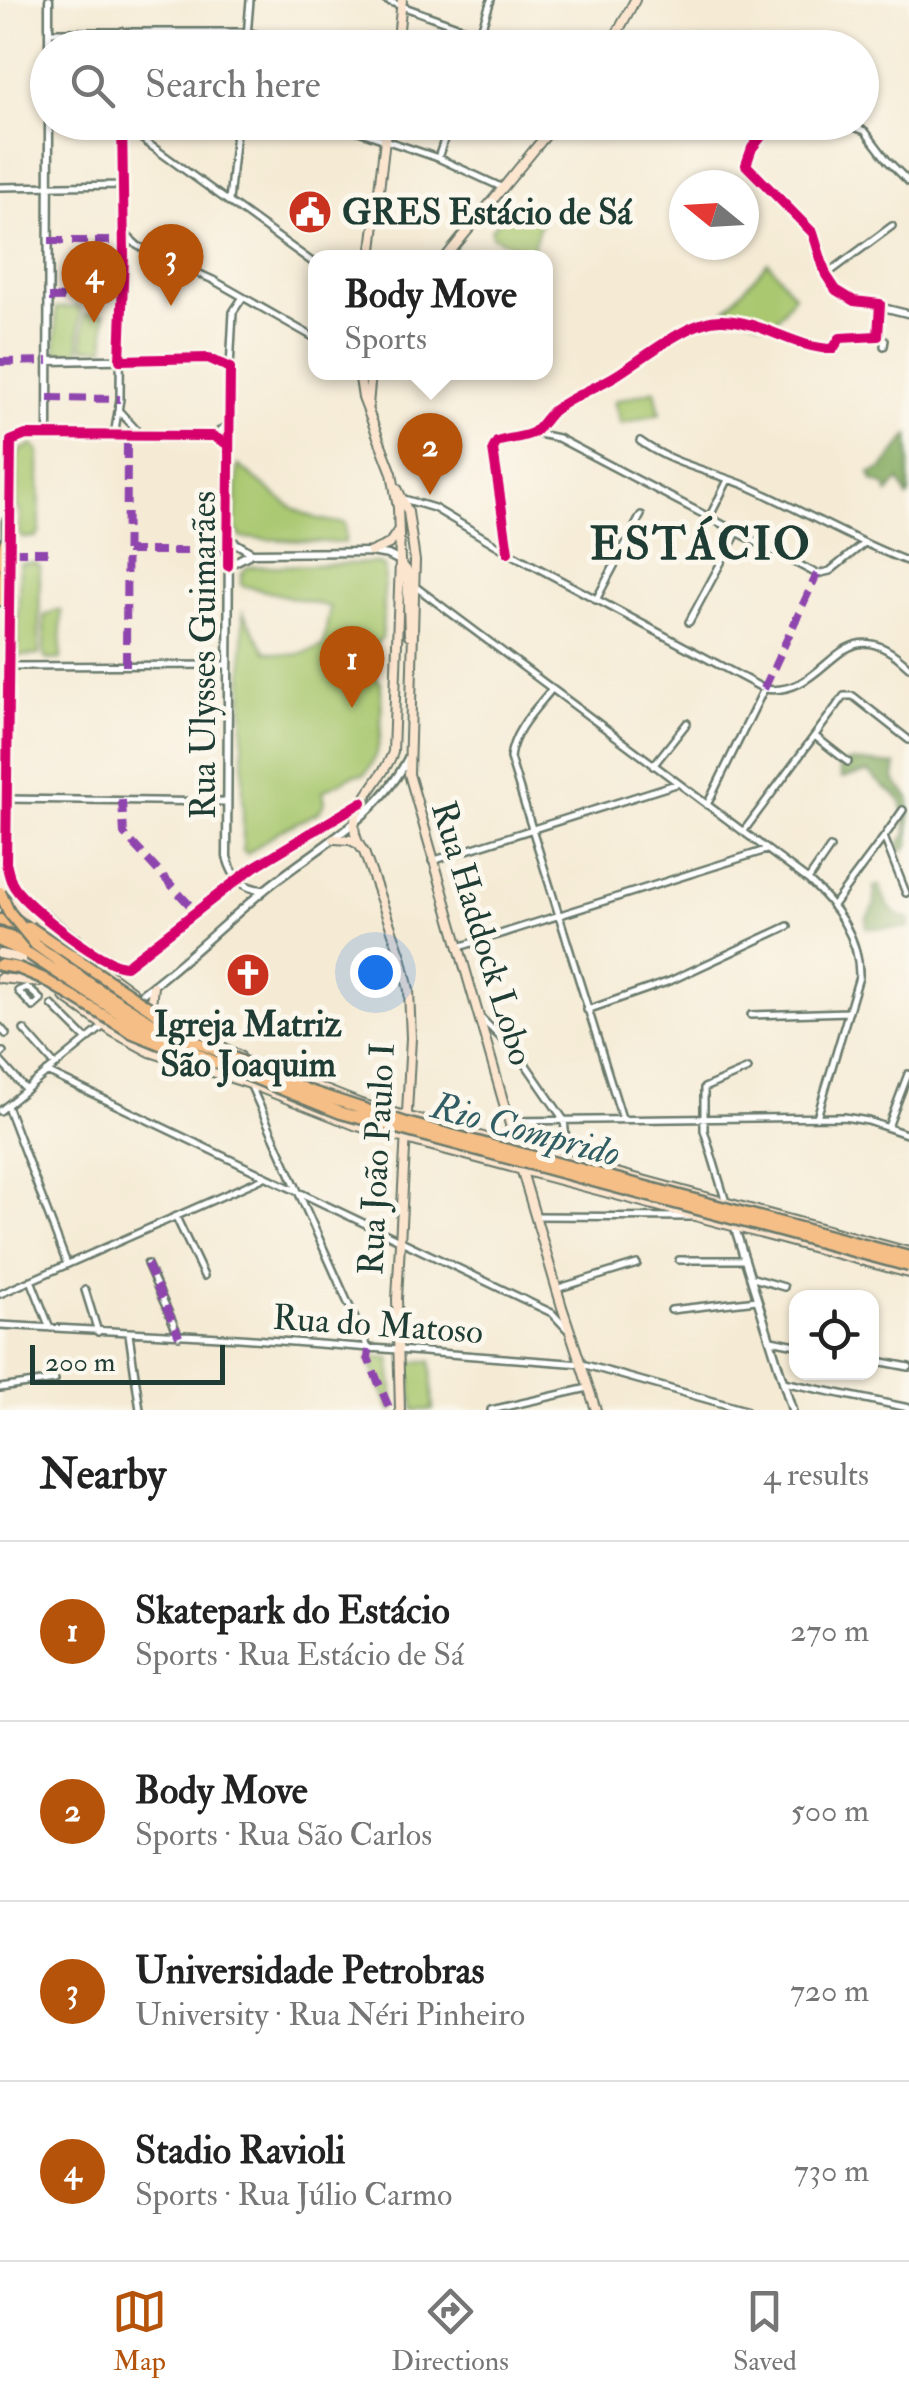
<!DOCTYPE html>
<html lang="en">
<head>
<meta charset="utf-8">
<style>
  :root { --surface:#fff; --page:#f2f2f2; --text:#222; --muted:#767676; --line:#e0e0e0; --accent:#b45309 }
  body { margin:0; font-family:"IM FELL Double Pica",serif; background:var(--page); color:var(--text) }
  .controls { position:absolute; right:30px; bottom:30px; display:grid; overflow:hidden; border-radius:20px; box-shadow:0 2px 8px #0004 }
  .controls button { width:90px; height:90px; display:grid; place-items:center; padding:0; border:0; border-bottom:2px solid var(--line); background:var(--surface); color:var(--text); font:50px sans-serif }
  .compass { position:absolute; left:669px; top:170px; width:90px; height:90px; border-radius:50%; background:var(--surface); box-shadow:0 2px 8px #0004; rotate:288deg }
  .scale { position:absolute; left:30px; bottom:25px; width:195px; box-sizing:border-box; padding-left:10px; border:5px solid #1f3d34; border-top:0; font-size:28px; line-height:35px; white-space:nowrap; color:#1f3d34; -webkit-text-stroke:8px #fbf7ec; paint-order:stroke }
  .you { position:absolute; left:375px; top:972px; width:35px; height:35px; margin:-25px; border:8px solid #fff; border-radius:50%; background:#1a73e8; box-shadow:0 0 0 15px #1a73e833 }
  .badge { display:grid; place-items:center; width:65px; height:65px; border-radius:50%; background:var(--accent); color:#fff; font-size:32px; font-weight:700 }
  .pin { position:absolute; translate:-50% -82px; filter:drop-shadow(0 2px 5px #0008) }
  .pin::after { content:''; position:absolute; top:52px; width:35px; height:30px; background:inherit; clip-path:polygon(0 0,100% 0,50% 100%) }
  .popup { position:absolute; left:308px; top:250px; width:245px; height:130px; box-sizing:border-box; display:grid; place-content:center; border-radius:20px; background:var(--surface); filter:drop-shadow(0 2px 8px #0005); font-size:32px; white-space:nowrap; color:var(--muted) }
  .popup b { font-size:38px; color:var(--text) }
  .popup::after { content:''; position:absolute; left:50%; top:100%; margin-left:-20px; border:20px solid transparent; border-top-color:var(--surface) }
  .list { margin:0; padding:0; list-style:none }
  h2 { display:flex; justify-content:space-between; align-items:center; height:130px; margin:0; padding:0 40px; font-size:42px }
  h2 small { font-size:32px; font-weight:400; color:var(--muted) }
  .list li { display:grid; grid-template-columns:65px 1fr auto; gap:30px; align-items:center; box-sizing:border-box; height:180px; padding:0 40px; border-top:2px solid var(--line) }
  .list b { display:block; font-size:38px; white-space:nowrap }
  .list p { margin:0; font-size:32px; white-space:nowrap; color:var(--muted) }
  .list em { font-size:32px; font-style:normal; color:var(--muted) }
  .icon { flex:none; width:55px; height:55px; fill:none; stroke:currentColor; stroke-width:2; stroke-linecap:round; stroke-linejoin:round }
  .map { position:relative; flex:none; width:909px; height:1410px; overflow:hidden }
  .search { position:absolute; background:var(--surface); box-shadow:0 2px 8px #0004; left:30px; right:30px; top:30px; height:110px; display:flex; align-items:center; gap:25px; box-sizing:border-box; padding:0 35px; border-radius:55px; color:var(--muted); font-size:38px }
  .sheet { height:850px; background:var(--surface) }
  nav { display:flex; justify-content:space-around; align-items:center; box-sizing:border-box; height:140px; border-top:2px solid var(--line); background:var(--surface); font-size:28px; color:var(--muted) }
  nav a { display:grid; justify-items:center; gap:5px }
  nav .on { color:var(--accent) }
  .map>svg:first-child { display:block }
  .green { fill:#a9c870; stroke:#648252; stroke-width:2.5 }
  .forest { fill:#86ac62; stroke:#52744b; stroke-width:2.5 }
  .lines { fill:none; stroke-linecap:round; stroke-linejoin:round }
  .minor-casing { stroke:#6a7a6c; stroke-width:10 }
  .tertiary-casing { stroke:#6a7a6c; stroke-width:11 }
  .secondary-casing { stroke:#6a7a6c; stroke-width:12 }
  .primary-casing { stroke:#6a7a6c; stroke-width:14 }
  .motorway-casing { stroke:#6a7a6c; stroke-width:15 }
  .minor { stroke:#fff; stroke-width:5 }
  .tertiary { stroke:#fff; stroke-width:6 }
  .secondary { stroke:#fbe5cf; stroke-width:8 }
  .primary { stroke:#f5be86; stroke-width:9 }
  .motorway { stroke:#f5be86; stroke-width:10 }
  .motorway-bridge-casing { stroke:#6a7a6c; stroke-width:15; stroke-linecap:butt }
  .motorway-bridge { stroke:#f5be86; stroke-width:10 }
  .quiet { stroke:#8e44ad; stroke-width:8; stroke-dasharray:15 8; stroke-linecap:butt }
  .cycleway-casing { stroke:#fbf7ec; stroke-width:16 }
  .cycleway { stroke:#d6006c; stroke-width:10 }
  .labels { text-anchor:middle; stroke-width:10; stroke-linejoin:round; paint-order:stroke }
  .poi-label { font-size:35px; font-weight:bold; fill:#1f3d34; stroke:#fbf7ec; text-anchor:start }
  .street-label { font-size:35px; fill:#1f3d34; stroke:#fbf7ec }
  .water-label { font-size:38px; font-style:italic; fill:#315e64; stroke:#fbf7ec }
  .district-label { font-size:45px; font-weight:bold; letter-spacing:2.5px; fill:#1f3d34; stroke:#fbf7ec }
</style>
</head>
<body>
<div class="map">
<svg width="909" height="1410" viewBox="0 0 909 1410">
  <rect width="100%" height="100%" fill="#fbf7ec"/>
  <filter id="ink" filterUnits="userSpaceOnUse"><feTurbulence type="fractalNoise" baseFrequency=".01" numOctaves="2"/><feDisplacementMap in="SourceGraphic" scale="20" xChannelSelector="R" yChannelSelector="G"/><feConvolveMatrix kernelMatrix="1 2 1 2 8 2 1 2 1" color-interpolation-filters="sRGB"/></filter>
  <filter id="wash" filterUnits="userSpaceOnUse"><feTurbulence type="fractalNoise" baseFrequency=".0048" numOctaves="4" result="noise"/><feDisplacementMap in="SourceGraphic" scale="40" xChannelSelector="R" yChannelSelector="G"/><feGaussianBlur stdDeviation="2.25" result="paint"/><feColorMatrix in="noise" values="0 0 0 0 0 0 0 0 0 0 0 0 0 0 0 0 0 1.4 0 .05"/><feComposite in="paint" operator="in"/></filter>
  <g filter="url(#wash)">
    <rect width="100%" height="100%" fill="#f5ebd5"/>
    <!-- green -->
    <path class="green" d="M 504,213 L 541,221 L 531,254 L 492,236 L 491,230 Z
      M 768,262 L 794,295 L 772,326 L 726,309 Z
      M 80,307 L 79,352 L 56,353 L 56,308 Z
      M 84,314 L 105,314 L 105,348 L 83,348 Z
      M 655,390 L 660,413 L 621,424 L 614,401 Z
      M 33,445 L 39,452 L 40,532 L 36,537 L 23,538 L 19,533 L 20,510 L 16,509 L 17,458 L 20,450 Z
      M 238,465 C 276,494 296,521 345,523 L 345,543 L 242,538 L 235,529 Z
      M 20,563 L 36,563 L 40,567 L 39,655 L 17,656 Z
      M 376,563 L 384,566 L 385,570 L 382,638 L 376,643 L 376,678 L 381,683 C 381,712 386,750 365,774 L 354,775 L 323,791 L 325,802 L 319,812 L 279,831 L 247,854 L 243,851 L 243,613 L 266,651 C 289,657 301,656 323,646 L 330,607 L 241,585 L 241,575 L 247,567 Z
      M 57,610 L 61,610 L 61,659 L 47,660 L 44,656 L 44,616 Z
      M 368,1358 L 390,1358 L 394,1410 L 390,1410 Z
      M 431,1361 L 433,1410 L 414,1410 L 409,1363 Z"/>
    <!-- forest -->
    <path class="forest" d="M 909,435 L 909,493 L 907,497 L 899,480 L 888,493 L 886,486 L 873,481 L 870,473 L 882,469 Z
      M 851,761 L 896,765 L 894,780 L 909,798 L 909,844 L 903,851 L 897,846 L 907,834 C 901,781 897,805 869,772 L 842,778 L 839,767 Z
      M 880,885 C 884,899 890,918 909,918 L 909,928 L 867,928 L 866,919 L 875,904 L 874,887 Z"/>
  </g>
  <g filter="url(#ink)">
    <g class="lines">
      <defs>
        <path id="minor" d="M 385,0 L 518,48
          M 122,31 L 122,48
          M 49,32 L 248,32 L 305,48
          M 246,48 L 250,0
          M 475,48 L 491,0
          M 862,78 L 864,81 L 862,89
          M 332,122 L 438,158 L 501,187
          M 652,122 L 667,132 L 696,122
          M 840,122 L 865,131 L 887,160 L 909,182
          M 122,135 L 139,137 L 315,264
          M 438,158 L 450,122
          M 0,187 L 122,185
          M 229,201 L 237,122
          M 125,234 L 138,246 L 213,280 L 315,338
          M 826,275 L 892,226
          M 881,307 L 909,314
          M 878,336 L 885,340 L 884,346
          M 230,368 L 233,312 L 243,297
          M 120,412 L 141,435
          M 534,433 L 558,438 L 817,574 L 830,571 L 862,545
          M 48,436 L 213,436 L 224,441 L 229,450
          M 114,436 L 120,399 L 122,122
          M 213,436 L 230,423
          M 640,441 C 671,464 711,471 747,486 C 802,510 853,541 909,562
          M 404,499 L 434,508 L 508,552 L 764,689 C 831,699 839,599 909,667
          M 709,518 L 728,480
          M 508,552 L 493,449 L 497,442 C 507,438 524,438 534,432 C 541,427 547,416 554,410 C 573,396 595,388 615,376 C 642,360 690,318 723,320 C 762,321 794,348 833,349 L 840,338 L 878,336 L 880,304 L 854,301 L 836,290 L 826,275 L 813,233 L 746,165 L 752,148 L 773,122
          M 416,587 L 808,880 C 835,904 860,938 859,977 L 817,1117
          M 596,600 L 641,515
          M 689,622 L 737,533
          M 9,666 L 227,665
          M 551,690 C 534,711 513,731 510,758 L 622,1118
          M 816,737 L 848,762
          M 653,766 L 687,723
          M 7,799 L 227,802
          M 707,805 L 764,689
          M 743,832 L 844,696 L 853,696 L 909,740
          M 884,837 L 903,810
          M 432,861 L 676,784
          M 808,880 L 830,848
          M 834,904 L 884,837 L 906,893
          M 459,947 L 766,850
          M 27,987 L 41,1000 L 33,1007 L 18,991 Z
          M 52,1005 L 87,1040
          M 587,1010 L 670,981 L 788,926
          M 751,1015 L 849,1012
          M 481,1018 L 522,1059 L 564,1120 L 568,1159
          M 0,1027 L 6,1034
          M 24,1030 L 55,1065
          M 0,1055 L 3,1052
          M 0,1061 L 26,1090
          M 47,1072 L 552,1313 L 567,1329
          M 250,1084 L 369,1350
          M 7,1106 L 67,1264
          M 0,1111 L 105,1025
          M 511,1121 L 844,1117 L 868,1121 L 909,1135
          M 888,1127 L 908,1074
          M 725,1199 L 704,1130 L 704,1088 L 748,1069
          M 535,1216 L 691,1217
          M 176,1217 L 204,1276
          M 679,1260 L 745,1260
          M 147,1264 L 179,1336
          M 750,1277 L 784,1287
          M 31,1280 L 50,1328
          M 556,1289 L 637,1264
          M 85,1290 L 98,1332
          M 0,1294 L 263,1178
          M 671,1310 L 757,1300
          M 0,1325 L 239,1338 L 582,1364 L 745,1410
          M 129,1334 L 140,1410
          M 771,1340 L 796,1345
          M 872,1360 L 909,1367
          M 783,1382 L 909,1408
          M 0,1388 L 55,1380
          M 491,1410 L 588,1388"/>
        <path id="tertiary" d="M 49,0 L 49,48
          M 48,361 L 208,358 L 230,368 L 227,857 C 233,878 242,889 264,890
          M 8,522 L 11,441 L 26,435 L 48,436 L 49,122
          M 229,539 L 252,553
          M 11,560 L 6,863 L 14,887 L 21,895 L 78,940
          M 229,565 L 252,553 L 371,552 L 388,555 L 400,561
          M 88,948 L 116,966 L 132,964 L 254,867 L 362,802
          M 139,996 C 182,965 221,926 262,892 C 312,850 378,819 408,758
          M 734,1225 L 792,1410"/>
        <path id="secondary" d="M 397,48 L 402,0
          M 609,48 L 635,0
          M 371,258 L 387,122
          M 445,258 L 557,122
          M 359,372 L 363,398 L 392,473 L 398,508 L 400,561 L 393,752 C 382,786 334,815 364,852 L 401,956 L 409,990 L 411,1038 L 397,1299 L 400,1410
          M 368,406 L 371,372
          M 397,488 L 408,512 L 415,561 L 409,774 L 517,1149
          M 371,552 L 389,544 L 398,531
          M 400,562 L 407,571 L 409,635
          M 334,839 L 350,840 L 358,844
          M 4,897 L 133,992
          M 77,939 L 89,953
          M 0,954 L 25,959 L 43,967
          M 0,978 L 40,982
          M 79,992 L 113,1016
          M 64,997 L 113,1032 L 150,1052 L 250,1084 L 357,1126 L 909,1273
          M 151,1005 L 153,986
          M 191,1030 L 240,1056
          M 267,1067 L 361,1104 L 909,1252
          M 521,1168 L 562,1307 L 596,1410"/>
        <path id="primary" d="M 0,563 L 5,542"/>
        <path id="motorway" d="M 0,600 L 8,554 L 8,521
          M 0,920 L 23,925
          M 0,934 L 55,952 L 72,962
          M 0,941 L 29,954
          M 0,965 L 18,968
          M 173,1021 L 194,1033"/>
      </defs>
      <!-- minor casing -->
      <use href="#minor" class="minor-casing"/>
      <!-- tertiary casing -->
      <use href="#tertiary" class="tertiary-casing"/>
      <!-- secondary casing -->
      <use href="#secondary" class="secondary-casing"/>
      <!-- primary casing -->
      <use href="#primary" class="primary-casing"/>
      <!-- motorway casing -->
      <use href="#motorway" class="motorway-casing"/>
      <!-- minor -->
      <use href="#minor" class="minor"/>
      <!-- tertiary -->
      <use href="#tertiary" class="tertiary"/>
      <!-- secondary -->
      <use href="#secondary" class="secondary"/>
      <!-- primary -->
      <use href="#primary" class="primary"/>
      <!-- motorway -->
      <use href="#motorway" class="motorway"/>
      <defs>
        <path id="motorway-bridge" d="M 0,892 L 9,912 L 36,945 L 93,986 L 151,1022 L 309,1091 L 406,1123 L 909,1257
          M 29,927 L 179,1028
          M 29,954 L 133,1022 L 210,1060 L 341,1113 L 909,1266
          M 18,968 L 42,978 L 131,1032 L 190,1056"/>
      </defs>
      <!-- motorway-bridge casing -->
      <use href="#motorway-bridge" class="motorway-bridge-casing"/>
      <!-- motorway-bridge -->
      <use href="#motorway-bridge" class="motorway-bridge"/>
      <!-- quiet -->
      <path class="quiet" d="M 49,241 L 124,241
        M 49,298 L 122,297
        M 0,362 L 48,361
        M 48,398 L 120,399
        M 126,551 L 228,551
        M 11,552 L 48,552
        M 126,666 L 127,436
        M 764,689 L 817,574
        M 122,800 L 124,834 L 197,913
        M 147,1264 L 179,1336
        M 369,1350 L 368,1358 L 390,1410"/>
      <defs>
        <path id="cycleway" d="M 122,122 L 124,255 L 120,360 L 208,358 L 230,368 L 228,566
          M 229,452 L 227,444 L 213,436 L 26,435 L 11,441 L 6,863 C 9,874 10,883 18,892 C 34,911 102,966 126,966 L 254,867 L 362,802
          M 508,552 L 493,449 L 497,442 C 507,438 524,438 534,432 C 541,427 547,416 554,410 C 573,396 595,388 615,376 C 642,360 690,318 723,320 C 762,321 794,348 833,349 L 840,338 L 878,336 L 880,304 L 854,301 L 836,290 L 826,275 L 813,233 L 746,165 L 752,148 L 773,122"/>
      </defs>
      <!-- cycleway casing -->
      <use href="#cycleway" class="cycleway-casing"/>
      <!-- cycleway -->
      <use href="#cycleway" class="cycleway"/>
    </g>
  </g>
  <!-- icons -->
  <defs>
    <symbol id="civic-disc" viewBox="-11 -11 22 22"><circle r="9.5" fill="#c8321e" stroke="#fbf7ec"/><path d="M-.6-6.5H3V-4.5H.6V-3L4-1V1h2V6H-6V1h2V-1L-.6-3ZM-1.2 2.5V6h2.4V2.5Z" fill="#fff"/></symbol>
    <symbol id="church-disc" viewBox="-11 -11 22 22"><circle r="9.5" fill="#c8321e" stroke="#fbf7ec"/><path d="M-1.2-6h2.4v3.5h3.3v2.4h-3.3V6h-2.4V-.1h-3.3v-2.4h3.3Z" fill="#fff"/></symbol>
  </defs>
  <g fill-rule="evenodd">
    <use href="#civic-disc" x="285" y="187" width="50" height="50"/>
    <use href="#church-disc" x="223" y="950" width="50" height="50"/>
  </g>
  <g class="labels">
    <!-- poi labels -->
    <g class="poi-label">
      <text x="342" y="224">GRES Estácio de Sá</text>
      <text x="248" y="1036" text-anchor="middle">Igreja Matriz<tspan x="248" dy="40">São Joaquim</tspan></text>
    </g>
    <!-- street labels -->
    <g class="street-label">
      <text transform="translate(203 655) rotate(-90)" y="12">Rua Ulysses Guimarães</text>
      <text transform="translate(483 933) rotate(73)" y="12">Rua Haddock Lobo</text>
      <text transform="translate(376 1159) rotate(-87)" y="12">Rua João Paulo I</text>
      <text transform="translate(378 1324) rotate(4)" y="12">Rua do Matoso</text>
    </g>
    <!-- water labels -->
    <g class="water-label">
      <text transform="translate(526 1129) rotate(15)" y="13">Rio Comprido</text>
    </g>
    <!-- district labels -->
    <g class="district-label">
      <text x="701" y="559">ESTÁCIO</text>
    </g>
  </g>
</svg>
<div class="controls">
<button><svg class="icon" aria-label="locate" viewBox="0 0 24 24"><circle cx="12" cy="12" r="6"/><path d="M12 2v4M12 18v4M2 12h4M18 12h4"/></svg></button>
</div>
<svg class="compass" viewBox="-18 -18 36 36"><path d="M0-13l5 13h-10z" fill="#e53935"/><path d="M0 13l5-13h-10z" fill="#767676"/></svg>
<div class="scale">200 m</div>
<div class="you"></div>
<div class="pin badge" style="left:352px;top:708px">1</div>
<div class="pin badge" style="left:430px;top:495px">2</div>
<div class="popup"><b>Body Move</b>Sports</div>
<div class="pin badge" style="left:171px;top:306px">3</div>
<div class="pin badge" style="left:94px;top:323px">4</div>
<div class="search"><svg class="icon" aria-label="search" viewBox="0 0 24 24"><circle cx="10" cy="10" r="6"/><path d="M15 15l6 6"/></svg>Search here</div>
</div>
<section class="sheet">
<h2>Nearby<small>4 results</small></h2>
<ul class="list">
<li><span class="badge">1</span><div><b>Skatepark do Estácio</b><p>Sports · Rua Estácio de Sá</p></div><em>270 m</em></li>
<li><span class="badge">2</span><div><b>Body Move</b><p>Sports · Rua São Carlos</p></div><em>500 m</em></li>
<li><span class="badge">3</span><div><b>Universidade Petrobras</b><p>University · Rua Néri Pinheiro</p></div><em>720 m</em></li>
<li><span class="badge">4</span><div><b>Stadio Ravioli</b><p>Sports · Rua Júlio Carmo</p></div><em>730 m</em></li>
</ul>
</section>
<nav>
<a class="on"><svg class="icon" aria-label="map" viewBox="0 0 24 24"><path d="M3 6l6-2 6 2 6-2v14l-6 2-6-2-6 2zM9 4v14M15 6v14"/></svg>Map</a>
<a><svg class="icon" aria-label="directions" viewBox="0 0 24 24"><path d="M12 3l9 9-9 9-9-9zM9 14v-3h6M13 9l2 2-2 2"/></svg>Directions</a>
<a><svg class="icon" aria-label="saved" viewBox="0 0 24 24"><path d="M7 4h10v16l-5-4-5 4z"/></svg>Saved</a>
</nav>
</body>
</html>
